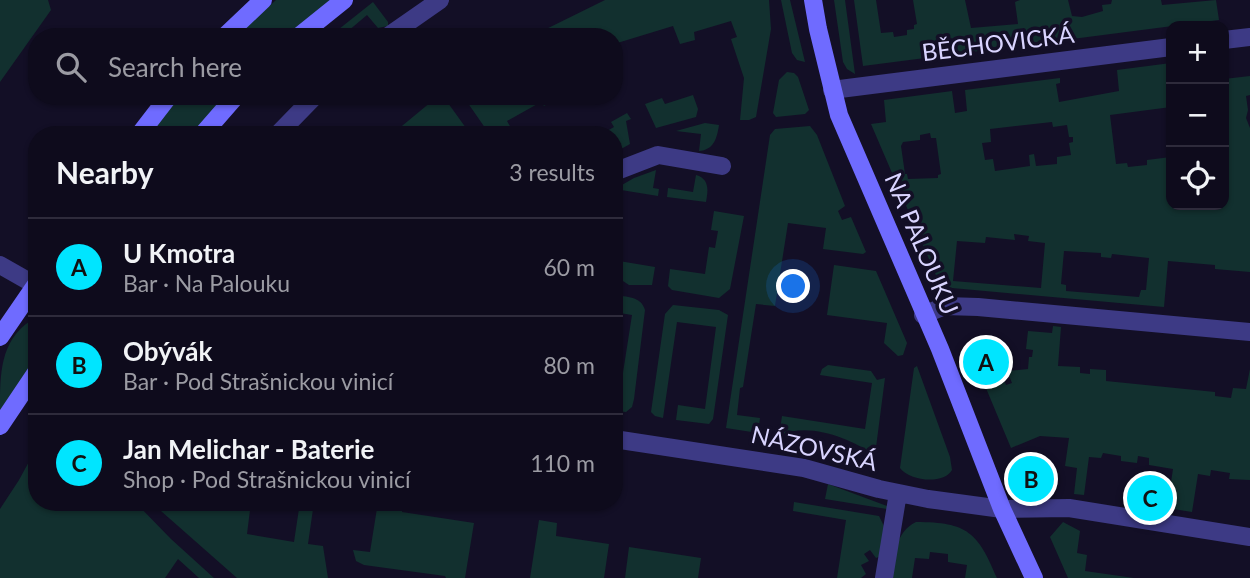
<!DOCTYPE html>
<html lang="en">
<head>
<meta charset="utf-8">
<style>
  :root { --surface:#0e0b1c; --page:#1c1929; --text:#f1f3f6; --muted:#9b9ba3; --line:#2e2b3b; --accent:#00e5ff }
  body { margin:0; font-family:Lato,sans-serif; background:var(--page); color:var(--text) }
  .controls { position:absolute; right:21px; top:21px; display:grid; overflow:hidden; border-radius:14px; box-shadow:0 2px 5px #0004 }
  .controls button { width:63px; height:63px; display:grid; place-items:center; padding:0; border:0; border-bottom:2px solid var(--line); background:var(--surface); color:var(--text); font:35px sans-serif }
  .you { position:absolute; left:794px; top:287px; width:24px; height:24px; margin:-18px; border:5px solid #fff; border-radius:50%; background:#1a73e8; box-shadow:0 0 0 10px #1a73e833 }
  .badge { display:grid; place-items:center; width:46px; height:46px; border-radius:50%; background:var(--accent); color:#111; font-size:23px; font-weight:700 }
  .pin { position:absolute; translate:-50% -50%; border:4px solid #fff; box-shadow:0 2px 7px #0006 }
  .list { margin:0; padding:0; list-style:none }
  h2 { display:flex; justify-content:space-between; align-items:center; height:91px; margin:0; padding:0 28px; font-size:30px }
  h2 small { font-size:23px; font-weight:400; color:var(--muted) }
  .list li { display:grid; grid-template-columns:46px 1fr auto; gap:21px; align-items:center; box-sizing:border-box; height:98px; padding:0 28px; border-top:2px solid var(--line) }
  .list b { display:block; font-size:26px; white-space:nowrap }
  .list p { margin:0; font-size:23px; white-space:nowrap; color:var(--muted) }
  .list em { font-size:23px; font-style:normal; color:var(--muted) }
  .icon { flex:none; width:38px; height:38px; fill:none; stroke:currentColor; stroke-width:2; stroke-linecap:round; stroke-linejoin:round }
  .map { position:relative; flex:none; width:1250px; height:578px; overflow:hidden }
  .search { position:absolute; background:var(--surface); box-shadow:0 2px 5px #0004; left:28px; top:28px; width:595px; height:77px; display:flex; align-items:center; gap:18px; box-sizing:border-box; padding:0 24px; border-radius:28px; color:var(--muted); font-size:26px }
  .panel { position:absolute; background:var(--surface); box-shadow:0 2px 5px #0004; left:28px; top:126px; width:595px; height:385px; border-radius:28px }
  .map>svg:first-child { display:block }
  .green { fill:#12302f; fill-rule:evenodd }
  .lines { fill:none; stroke-linecap:round; stroke-linejoin:round }
  .street { stroke:#3d3a85; stroke-width:18 }
  .secondary { stroke:#6f6bff; stroke-width:18 }
  .labels { text-anchor:middle; stroke-width:7; stroke-linejoin:round; paint-order:stroke }
  .street-label { font-size:24px; fill:#d9d4ff; stroke:#130f26 }
</style>
</head>
<body>
<div class="map">
<svg width="1250" height="578" viewBox="0 0 1250 578">
  <rect width="100%" height="100%" fill="#130f26"/>
  <!-- green -->
  <path class="green" d="M 0,0 L 48,0 L 51,10 L 0,82 Z
    M 276,0 L 330,0 L 286,37 L 236,37 Z
    M 605,0 L 769,0 L 771,29 L 756,117 L 749,120 L 740,120 L 744,78 L 731,39 L 737,37 L 731,21 L 694,32 L 695,40 L 680,44 L 673,26 L 614,44 L 614,37 L 530,37 Z
    M 781,0 L 790,0 L 805,62 L 797,60 L 792,53 Z
    M 834,0 L 845,0 L 855,74 L 847,69 L 843,62 Z
    M 854,0 L 876,0 L 881,33 L 893,32 L 894,37 L 907,35 L 907,30 L 914,29 L 914,25 L 917,24 L 913,0 L 965,0 L 971,28 L 1018,24 L 1015,2 L 1020,0 L 1068,0 L 1072,16 L 1082,17 L 1103,11 L 1102,5 L 1111,4 L 1112,0 L 1161,0 L 1162,5 L 1216,0 L 1219,20 L 863,66 Z
    M 373,2 L 388,22 L 388,26 L 378,28 L 367,15 L 341,37 L 329,37 Z
    M 1171,63 L 1171,107 L 1110,115 L 1116,164 L 1127,163 L 1128,167 L 1147,165 L 1147,160 L 1171,157 L 1171,205 L 1224,205 L 1224,79 L 1250,76 L 1250,95 L 1246,96 L 1248,110 L 1246,118 L 1250,128 L 1250,272 L 1215,269 L 1215,265 L 1168,261 L 1164,307 L 941,287 L 871,124 L 886,122 L 884,100 L 952,91 L 955,113 L 967,111 L 965,90 L 1060,78 L 1060,83 L 1056,84 L 1059,102 L 1119,91 L 1117,70 ZM 1052,122 L 1053,127 L 1067,125 L 1069,137 L 1073,137 L 1073,142 L 1069,143 L 1071,155 L 1057,157 L 1057,164 L 1036,166 L 1034,154 L 1029,155 L 1030,166 L 995,171 L 993,159 L 985,160 L 982,143 L 991,142 L 990,129 ZM 930,133 L 931,138 L 936,138 L 941,174 L 938,175 L 938,178 L 908,179 L 907,174 L 905,174 L 901,146 L 903,142 L 920,140 L 920,135 ZM 1014,234 L 1029,236 L 1028,241 L 1045,243 L 1041,288 L 953,281 L 957,241 L 985,243 L 986,237 L 1015,240 ZM 1064,251 L 1101,253 L 1101,257 L 1111,258 L 1112,254 L 1149,258 L 1146,290 L 1141,290 L 1139,297 L 1066,291 L 1066,285 L 1061,284 Z
    M 787,72 L 794,73 L 798,77 L 809,110 L 805,114 L 776,117 L 773,113 L 779,80 Z
    M 693,95 L 698,109 L 696,117 L 656,128 L 645,104 L 662,98 L 665,104 Z
    M 179,96 L 225,96 L 193,135 L 148,135 Z
    M 427,96 L 443,96 L 471,135 L 391,135 L 431,102 Z
    M 463,96 L 557,96 L 558,98 L 544,106 L 541,102 L 507,121 L 515,135 L 490,135 Z
    M 627,113 L 631,119 L 626,121 L 630,144 L 614,153 L 614,135 L 600,135 L 614,127 L 611,122 Z
    M 705,123 L 719,125 C 717,138 714,150 699,151 L 701,134 L 676,131 Z
    M 810,126 L 817,135 L 845,206 L 838,211 L 842,220 L 851,217 L 866,252 L 863,254 L 823,249 L 826,228 L 788,223 L 775,306 L 756,304 L 743,387 L 740,388 L 737,415 L 760,418 L 758,433 L 726,428 L 770,135 L 775,129 Z
    M 656,170 L 653,188 L 659,189 L 658,196 L 615,189 L 634,178 Z
    M 696,175 C 710,179 708,191 706,202 L 667,197 L 668,188 L 693,192 Z
    M 714,211 L 744,216 L 730,289 L 719,298 L 672,290 L 668,286 L 670,269 L 705,274 L 709,247 L 715,248 L 718,231 L 711,230 Z
    M 614,233 L 623,234 L 619,261 L 655,267 L 652,285 L 629,285 L 614,275 Z
    M 834,265 L 876,271 L 907,343 L 903,355 L 898,356 L 884,343 L 887,323 L 827,315 Z
    M 614,295 C 627,297 641,296 645,310 L 634,399 L 632,407 L 626,412 L 617,411 L 632,315 L 614,312 Z
    M 673,305 L 719,310 L 728,315 L 713,419 L 709,424 L 676,420 L 678,405 L 705,409 L 716,327 L 677,322 L 663,418 L 655,416 L 651,412 L 665,314 Z
    M 30,321 L 37,321 L 37,358 L 0,411 C 0,373 0,342 30,321 Z
    M 1053,326 L 1061,327 L 1058,366 L 1080,367 L 1080,373 L 1090,374 L 1090,369 L 1106,370 L 1106,381 L 1215,392 L 1215,396 L 1231,398 L 1233,388 L 1246,389 L 1250,369 L 1250,480 L 1229,479 L 1230,473 L 1211,470 L 1210,476 L 1198,474 L 1192,512 L 1167,508 L 1173,469 L 1149,465 L 1149,458 L 1138,456 L 1137,463 L 1121,461 L 1121,456 L 1103,453 L 1101,458 L 1089,457 L 1084,495 L 1074,494 L 1077,468 L 1065,466 L 1069,438 L 1040,436 L 1011,448 L 983,381 L 989,378 L 993,387 L 1005,382 L 1006,385 L 1012,383 L 1007,371 L 1028,369 L 1029,357 L 1032,357 L 1033,350 L 1026,349 L 1028,331 L 1052,333 Z
    M 828,365 L 871,371 L 877,380 L 885,378 L 875,455 C 849,438 808,421 779,436 L 782,416 L 865,429 L 872,383 L 820,375 L 822,369 Z
    M 917,366 L 950,457 L 952,470 C 944,485 909,481 900,468 L 914,368 Z
    M 37,447 L 37,502 L 135,502 L 171,539 L 214,578 L 199,578 L 178,559 L 165,578 L 0,578 L 0,509 L 19,480 Z
    M 828,484 L 887,506 L 887,509 L 825,499 Z
    M 155,502 L 251,502 L 247,534 L 294,542 L 300,502 L 314,502 L 308,544 L 323,546 L 328,578 L 237,578 L 161,511 Z
    M 378,502 L 403,502 L 402,512 L 474,523 L 465,578 L 446,578 L 445,576 L 364,565 L 356,561 L 353,550 L 370,552 Z
    M 794,502 L 879,516 L 884,526 L 881,556 L 876,558 L 870,550 L 864,554 L 869,561 L 861,565 L 866,574 L 861,578 L 837,578 L 846,520 L 793,511 Z
    M 539,520 L 557,523 L 556,536 L 609,544 L 604,578 L 530,578 Z
    M 916,522 C 968,522 978,533 997,578 L 965,578 L 967,565 L 948,562 L 948,554 L 930,552 L 929,559 L 915,558 L 912,578 L 890,578 C 894,557 895,532 916,522 Z
    M 1063,522 L 1080,531 L 1077,553 L 1087,555 L 1085,571 L 1134,578 L 1068,578 L 1050,537 Z
    M 629,547 L 701,558 L 698,578 L 625,578 Z"/>
  <g class="lines">
    <!-- street -->
    <path class="street" d="M 387,37 L 440,0
      M 1224,40 L 1250,37
      M 832,90 L 1171,47
      M 277,135 L 315,96
      M 614,172 L 658,155 L 722,166
      M 0,265 L 37,286
      M 923,315 L 945,306 L 978,307 L 1250,332
      M 614,439 L 804,468 L 879,489 L 928,499 L 1002,509 L 1069,508 L 1250,537
      M 884,578 L 898,493"/>
    <!-- secondary -->
    <path class="secondary" d="M 813,0 L 818,29 L 839,115 L 940,349 L 1002,509 L 1034,578
      M 224,37 L 263,0
      M 298,37 L 344,0
      M 139,135 L 169,96
      M 202,135 L 236,96
      M 0,337 L 37,283
      M 0,426 L 37,371"/>
  </g>
  <g class="labels">
    <!-- street labels -->
    <g class="street-label">
      <text transform="translate(998 44) rotate(-7)" y="8">BĚCHOVICKÁ</text>
      <text transform="translate(921 244) rotate(67)" y="8">NA PALOUKU</text>
      <text transform="translate(814 449) rotate(13)" y="8">NÁZOVSKÁ</text>
    </g>
  </g>
</svg>
<div class="controls">
<button>+</button>
<button>−</button>
<button><svg class="icon" aria-label="locate" viewBox="0 0 24 24"><circle cx="12" cy="12" r="6"/><path d="M12 2v4M12 18v4M2 12h4M18 12h4"/></svg></button>
</div>
<div class="you"></div>
<div class="pin badge" style="left:986px;top:362px">A</div>
<div class="pin badge" style="left:1031px;top:479px">B</div>
<div class="pin badge" style="left:1150px;top:498px">C</div>
<div class="search"><svg class="icon" aria-label="search" viewBox="0 0 24 24"><circle cx="10" cy="10" r="6"/><path d="M15 15l6 6"/></svg>Search here</div>
<section class="panel">
<h2>Nearby<small>3 results</small></h2>
<ul class="list">
<li><span class="badge">A</span><div><b>U Kmotra</b><p>Bar · Na Palouku</p></div><em>60 m</em></li>
<li><span class="badge">B</span><div><b>Obývák</b><p>Bar · Pod Strašnickou vinicí</p></div><em>80 m</em></li>
<li><span class="badge">C</span><div><b>Jan Melichar - Baterie</b><p>Shop · Pod Strašnickou vinicí</p></div><em>110 m</em></li>
</ul>
</section>
</div>
</body>
</html>
